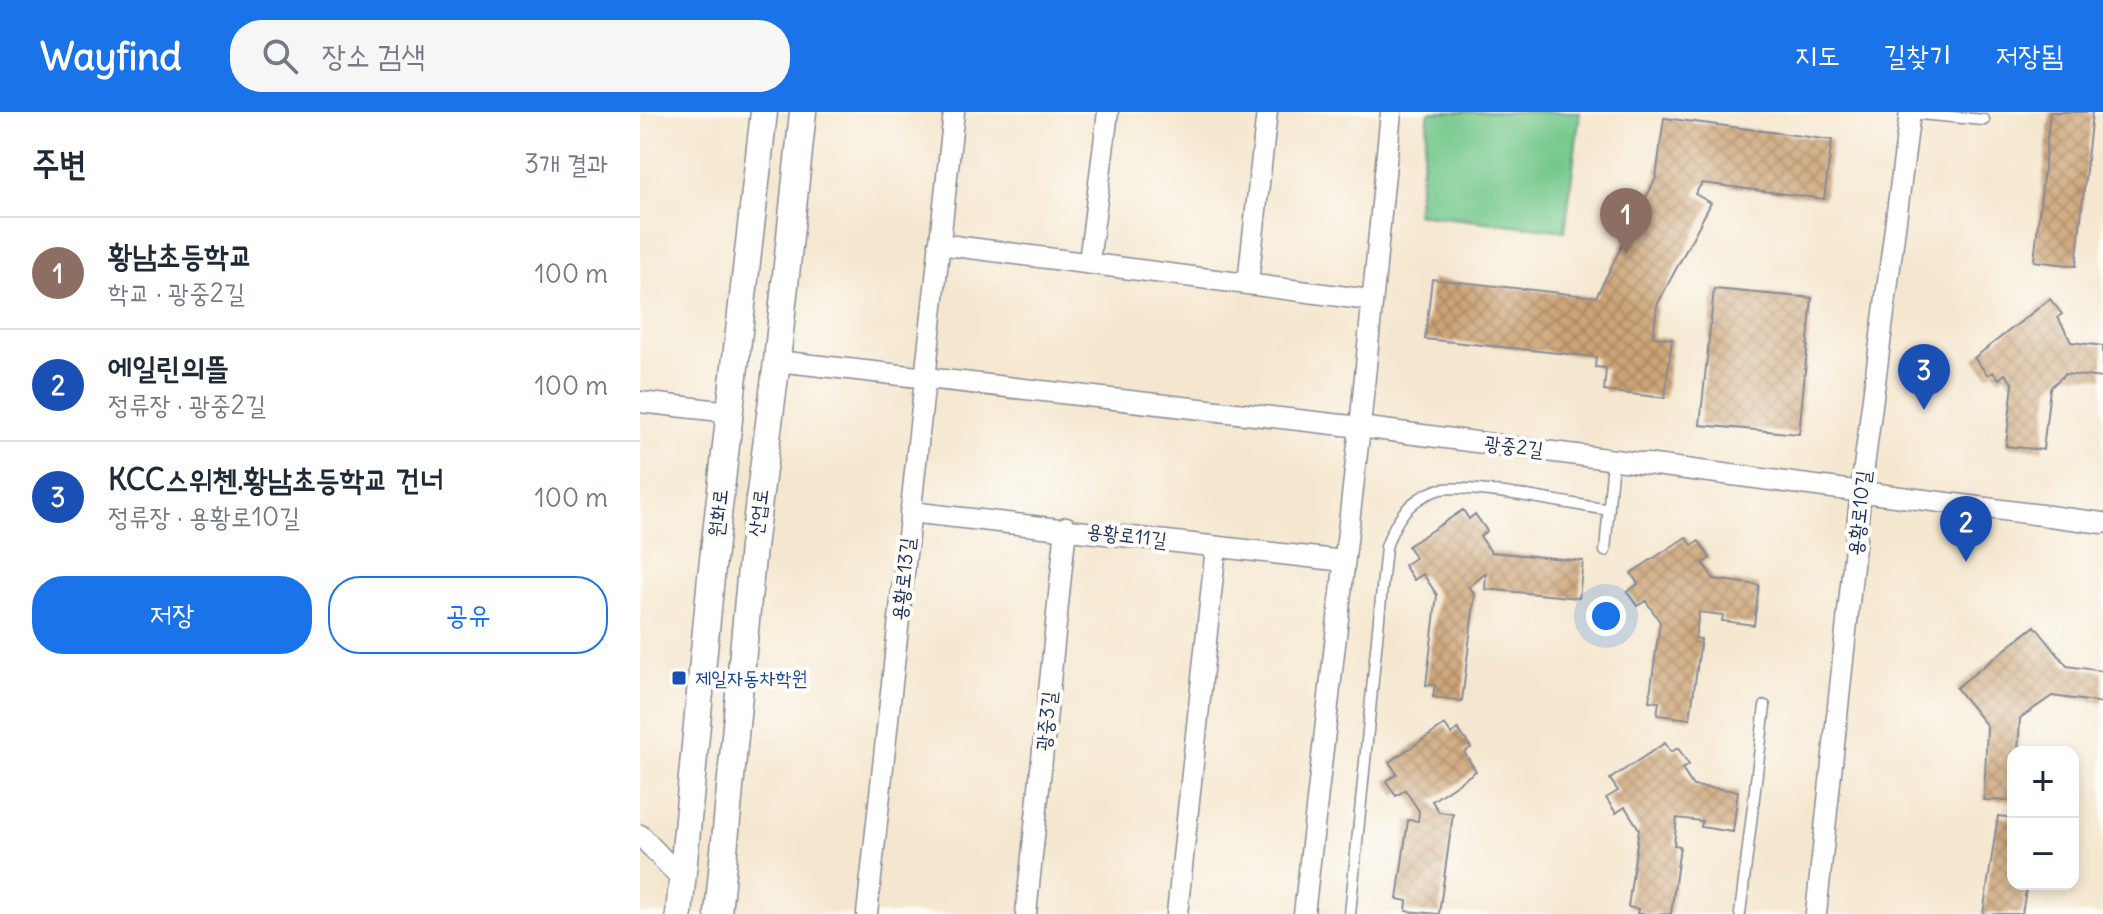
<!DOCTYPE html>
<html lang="ko">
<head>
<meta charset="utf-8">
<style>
  :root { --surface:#fff; --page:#f6f6f7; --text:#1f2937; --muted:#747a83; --line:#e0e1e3; --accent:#1a73e8 }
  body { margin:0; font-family:Delius,"Poor Story",sans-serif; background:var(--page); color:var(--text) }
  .controls { position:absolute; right:24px; bottom:24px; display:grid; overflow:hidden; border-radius:16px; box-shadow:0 4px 12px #0003 }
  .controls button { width:72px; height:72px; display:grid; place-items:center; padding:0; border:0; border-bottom:2px solid var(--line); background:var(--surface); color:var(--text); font:40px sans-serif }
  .you { position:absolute; left:966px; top:504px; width:28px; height:28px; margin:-20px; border:6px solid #fff; border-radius:50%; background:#1a73e8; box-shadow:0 0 0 12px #1a73e833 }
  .badge { display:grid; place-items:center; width:52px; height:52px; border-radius:50%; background:var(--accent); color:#fff; font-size:26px; font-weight:700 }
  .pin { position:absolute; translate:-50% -66px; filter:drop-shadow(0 2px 4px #0008) }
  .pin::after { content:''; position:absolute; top:42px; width:28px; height:24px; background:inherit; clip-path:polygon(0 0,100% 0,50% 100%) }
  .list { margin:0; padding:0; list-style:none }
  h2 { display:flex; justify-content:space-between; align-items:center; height:104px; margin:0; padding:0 32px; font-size:34px }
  h2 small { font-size:26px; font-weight:400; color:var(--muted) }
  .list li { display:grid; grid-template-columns:52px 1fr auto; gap:24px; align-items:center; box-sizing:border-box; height:112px; padding:0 32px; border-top:2px solid var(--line) }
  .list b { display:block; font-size:30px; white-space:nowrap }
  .list p { margin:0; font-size:26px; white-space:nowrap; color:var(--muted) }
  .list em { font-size:26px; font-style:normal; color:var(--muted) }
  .actions { display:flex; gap:16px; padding:24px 32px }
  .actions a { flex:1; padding:18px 0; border:2px solid var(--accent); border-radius:32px; text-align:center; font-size:28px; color:var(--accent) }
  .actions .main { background:var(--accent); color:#fff }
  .icon { flex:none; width:44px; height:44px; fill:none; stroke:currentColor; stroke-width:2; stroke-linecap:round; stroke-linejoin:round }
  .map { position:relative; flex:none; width:1463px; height:802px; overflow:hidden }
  header { display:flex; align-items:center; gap:48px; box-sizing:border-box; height:112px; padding:0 40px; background:var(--accent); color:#fff }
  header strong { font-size:38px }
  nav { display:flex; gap:44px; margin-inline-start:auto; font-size:28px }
  .search { width:560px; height:72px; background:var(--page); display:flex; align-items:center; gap:20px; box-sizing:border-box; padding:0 28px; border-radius:32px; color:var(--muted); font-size:30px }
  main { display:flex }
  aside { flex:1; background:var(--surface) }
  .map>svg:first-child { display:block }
  .pitch { fill:#74c88b; stroke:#487c74; stroke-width:2 }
  .building { fill:url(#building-cross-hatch) }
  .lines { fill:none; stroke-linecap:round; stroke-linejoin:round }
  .service-casing { stroke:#888b96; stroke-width:13 }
  .minor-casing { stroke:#888b96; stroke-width:23 }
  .tertiary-casing { stroke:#888b96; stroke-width:29 }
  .service { stroke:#fff; stroke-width:10 }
  .minor { stroke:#fff; stroke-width:20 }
  .tertiary { stroke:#fff; stroke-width:26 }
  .transit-dot { fill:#1a4fb4; stroke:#fdfcf7; stroke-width:3 }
  .labels { text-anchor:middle; stroke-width:8; stroke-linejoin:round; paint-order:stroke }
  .street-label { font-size:20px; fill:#1b2f5e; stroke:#fdfcf7 }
  .transit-label { font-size:20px; fill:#164399; stroke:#fdfcf7; text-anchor:start }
</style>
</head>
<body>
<header>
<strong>Wayfind</strong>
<div class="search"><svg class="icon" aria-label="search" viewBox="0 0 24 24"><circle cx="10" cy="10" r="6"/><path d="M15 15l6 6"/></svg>장소 검색</div>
<nav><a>지도</a><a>길찾기</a><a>저장됨</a></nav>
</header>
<main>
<aside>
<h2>주변<small>3개 결과</small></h2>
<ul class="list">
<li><span class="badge" style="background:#8d6e63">1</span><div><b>황남초등학교</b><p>학교 · 광중2길</p></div><em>100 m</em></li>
<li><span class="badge" style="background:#1a4fb4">2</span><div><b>에일린의뜰</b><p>정류장 · 광중2길</p></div><em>100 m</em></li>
<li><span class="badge" style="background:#1a4fb4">3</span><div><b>KCC스위첸.황남초등학교 건너</b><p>정류장 · 용황로10길</p></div><em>100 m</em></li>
</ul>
<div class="actions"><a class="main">저장</a><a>공유</a></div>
</aside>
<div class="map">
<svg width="1463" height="802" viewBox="0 0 1463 802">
  <defs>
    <pattern id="building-cross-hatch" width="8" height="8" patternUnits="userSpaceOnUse" patternTransform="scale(2)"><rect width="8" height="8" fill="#cda476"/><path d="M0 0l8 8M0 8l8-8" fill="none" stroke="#a68664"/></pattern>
  </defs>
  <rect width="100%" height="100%" fill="#fdfcf7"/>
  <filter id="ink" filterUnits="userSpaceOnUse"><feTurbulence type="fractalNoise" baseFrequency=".0125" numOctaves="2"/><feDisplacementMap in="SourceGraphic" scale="16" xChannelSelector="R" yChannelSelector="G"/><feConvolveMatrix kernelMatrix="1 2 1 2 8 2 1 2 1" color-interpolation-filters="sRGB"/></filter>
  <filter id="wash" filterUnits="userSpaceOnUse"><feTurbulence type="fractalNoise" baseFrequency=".006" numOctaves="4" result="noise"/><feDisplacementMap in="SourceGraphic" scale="32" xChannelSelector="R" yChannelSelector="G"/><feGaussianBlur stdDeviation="1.8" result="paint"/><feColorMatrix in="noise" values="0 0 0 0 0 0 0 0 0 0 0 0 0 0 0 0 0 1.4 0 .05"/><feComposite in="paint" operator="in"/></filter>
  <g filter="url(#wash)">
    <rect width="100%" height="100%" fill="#f5e7cf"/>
    <!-- pitch -->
    <path class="pitch" d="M 789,0 L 940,0 L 925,119 L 776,102 Z"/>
    <g id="blocks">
      <!-- building -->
      <path class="building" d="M 1410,0 L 1452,0 L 1436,154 L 1394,149 Z
        M 1024,6 L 1192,28 L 1184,87 L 1062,71 L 1055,82 L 1071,91 L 1017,193 L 1013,225 L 1032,227 L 1025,286 L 964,279 L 966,256 L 955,255 L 956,245 L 785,227 L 792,167 L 956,185 L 1016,66 Z
        M 1074,177 L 1172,186 L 1159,322 L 1060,313 Z
        M 1410,187 L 1422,202 L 1418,205 L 1431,230 L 1463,234 L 1463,266 L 1425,262 L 1410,276 L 1403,338 L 1366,334 L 1373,272 L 1365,262 L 1359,267 L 1353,260 L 1348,263 L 1334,246 Z
        M 823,398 L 829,407 L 835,402 L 847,419 L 840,424 L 851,440 L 943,449 L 939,486 L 845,477 L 846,461 L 829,475 L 835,482 L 822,589 L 793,585 L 795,573 L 786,573 L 797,483 L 783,462 L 774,468 L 764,453 L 775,446 L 768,434 Z
        M 1046,425 L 1052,433 L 1059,429 L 1070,446 L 1063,451 L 1074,467 L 1119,473 L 1114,513 L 1082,509 L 1083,503 L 1059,500 L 1055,526 L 1061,527 L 1050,607 L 1017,603 L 1019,590 L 1009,589 L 1020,510 L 1006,489 L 997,494 L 987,480 L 998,472 L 991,461 Z
        M 1395,514 L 1427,554 L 1463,559 L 1463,591 L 1412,584 L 1380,606 L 1378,640 L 1373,640 L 1373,689 L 1344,688 L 1347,614 L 1316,576 Z
        M 805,613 L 811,622 L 818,617 L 831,636 L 824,640 L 836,659 L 792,689 L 799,700 L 813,702 L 799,802 L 766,799 L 767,789 L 757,787 L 768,708 L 778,709 L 779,699 L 765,678 L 756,684 L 746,669 L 757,662 L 749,650 Z
        M 1025,631 L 1031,640 L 1038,636 L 1049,653 L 1042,657 L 1053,674 L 1098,679 L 1093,720 L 1061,715 L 1062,709 L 1037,706 L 1034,733 L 1040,734 L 1031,802 L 997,802 L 998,797 L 988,795 L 999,717 L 985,695 L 976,701 L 966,686 L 978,679 L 970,667 Z
        M 1358,704 L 1373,706 L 1373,772 L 1387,772 L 1382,802 L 1343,802 Z"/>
    </g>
  </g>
  <g filter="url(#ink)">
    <use href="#blocks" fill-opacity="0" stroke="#888b96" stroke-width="2"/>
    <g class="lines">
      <defs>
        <path id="service" d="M 1269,1 L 1344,8
          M 965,439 L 973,347
          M 710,802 L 746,435 C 755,408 768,388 797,378 C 822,370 936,393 969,398
          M 1100,802 L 1125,594"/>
        <path id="minor" d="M 299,132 L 730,188
          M 449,150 L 468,0
          M 608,170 L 627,0
          M 137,249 L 720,315 L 1463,411
          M 0,290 L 90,300
          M 270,400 L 704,449
          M 0,723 L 42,767
          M 227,802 L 314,0
          M 386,802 L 426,415
          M 537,802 L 576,435
          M 664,802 L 720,315 L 751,0
          M 1176,802 L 1221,378 L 1270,0"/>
        <path id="tertiary" d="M 39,802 L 71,465 L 124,0
          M 78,802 L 113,435 L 137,249 L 163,0"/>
      </defs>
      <!-- service casing -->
      <use href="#service" class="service-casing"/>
      <!-- minor casing -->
      <use href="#minor" class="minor-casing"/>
      <!-- tertiary casing -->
      <use href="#tertiary" class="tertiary-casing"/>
      <!-- service -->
      <use href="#service" class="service"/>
      <!-- minor -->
      <use href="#minor" class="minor"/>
      <!-- tertiary -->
      <use href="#tertiary" class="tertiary"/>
    </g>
  </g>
  <!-- markers -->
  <rect class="transit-dot" x="31" y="558" width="16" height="16" rx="4"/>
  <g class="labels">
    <!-- street labels -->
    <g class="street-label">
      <text transform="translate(874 334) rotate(7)" y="7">광중2길</text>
      <text transform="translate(78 401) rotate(-84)" y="7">원화로</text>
      <text transform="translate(118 401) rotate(-83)" y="7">산업로</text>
      <text transform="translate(1219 401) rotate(-84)" y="7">용황로10길</text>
      <text transform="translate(487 423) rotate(7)" y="7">용황로11길</text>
      <text transform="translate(263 467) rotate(-84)" y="7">용황로13길</text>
      <text transform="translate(406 609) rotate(-84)" y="7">광중3길</text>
    </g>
    <!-- transit labels -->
    <g class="transit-label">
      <text x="55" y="573">제일자동차학원</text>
    </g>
  </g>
</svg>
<div class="controls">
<button>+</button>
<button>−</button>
</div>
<div class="you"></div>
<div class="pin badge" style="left:986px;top:142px;background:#8d6e63">1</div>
<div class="pin badge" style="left:1326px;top:450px;background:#1a4fb4">2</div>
<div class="pin badge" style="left:1284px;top:298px;background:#1a4fb4">3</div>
</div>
</main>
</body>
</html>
